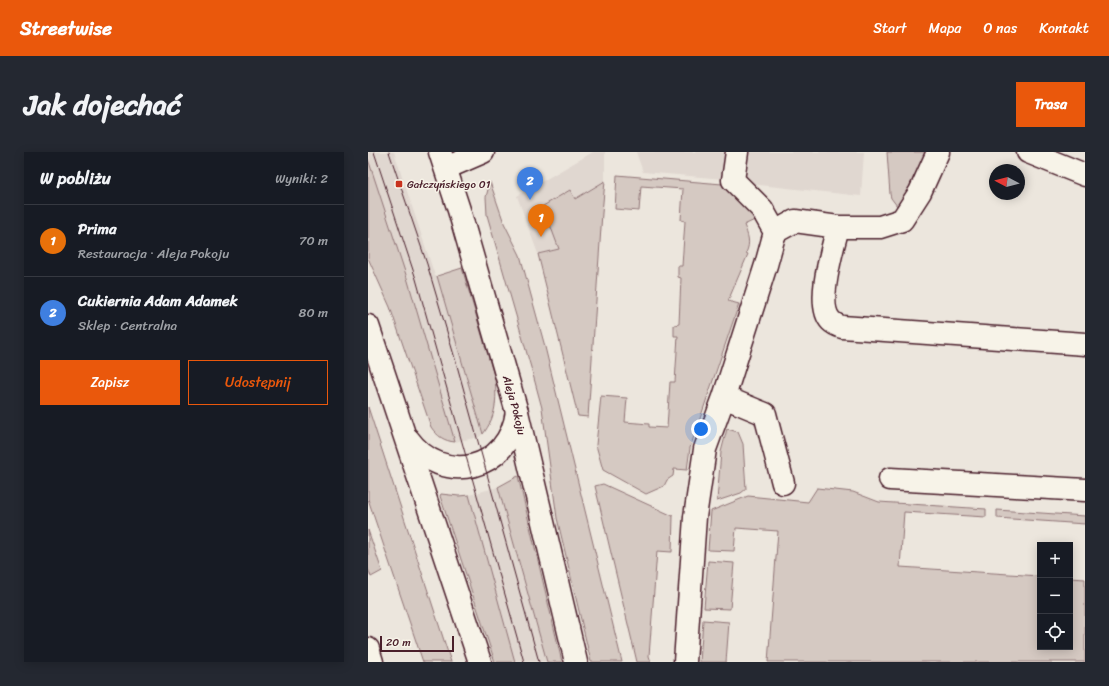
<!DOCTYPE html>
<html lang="pl">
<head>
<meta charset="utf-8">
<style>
  :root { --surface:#171b24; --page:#242831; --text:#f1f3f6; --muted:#9ea1a6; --line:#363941; --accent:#ea580c }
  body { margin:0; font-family:Sriracha,sans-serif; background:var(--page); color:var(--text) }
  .controls { position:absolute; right:12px; bottom:12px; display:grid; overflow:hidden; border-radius:0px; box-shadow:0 2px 10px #0003 }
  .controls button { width:36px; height:36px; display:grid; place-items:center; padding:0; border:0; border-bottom:1px solid var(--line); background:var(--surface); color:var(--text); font:20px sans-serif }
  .compass { position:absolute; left:621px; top:12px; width:36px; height:36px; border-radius:50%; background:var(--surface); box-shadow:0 2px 10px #0003; rotate:277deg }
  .scale { position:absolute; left:12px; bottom:10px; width:74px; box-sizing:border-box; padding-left:4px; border:2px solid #4a1f2b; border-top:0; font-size:11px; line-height:14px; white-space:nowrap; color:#4a1f2b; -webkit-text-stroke:3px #f7f3e8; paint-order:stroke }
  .you { position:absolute; left:333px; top:277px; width:14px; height:14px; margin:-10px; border:3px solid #fff; border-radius:50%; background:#1a73e8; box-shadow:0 0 0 6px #1a73e833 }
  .badge { display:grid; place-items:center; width:26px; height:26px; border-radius:50%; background:var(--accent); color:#fff; font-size:13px; font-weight:700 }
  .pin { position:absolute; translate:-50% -33px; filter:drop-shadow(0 1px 2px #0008) }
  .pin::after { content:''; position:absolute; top:21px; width:14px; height:12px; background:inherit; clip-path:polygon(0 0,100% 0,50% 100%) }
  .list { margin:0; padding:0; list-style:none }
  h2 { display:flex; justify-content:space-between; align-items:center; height:52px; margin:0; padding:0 16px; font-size:17px }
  h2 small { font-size:13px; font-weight:400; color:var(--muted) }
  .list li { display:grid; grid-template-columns:26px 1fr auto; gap:12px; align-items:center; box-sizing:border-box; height:72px; padding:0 16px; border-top:1px solid var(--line) }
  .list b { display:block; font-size:15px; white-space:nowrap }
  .list p { margin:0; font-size:13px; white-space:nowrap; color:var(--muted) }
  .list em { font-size:13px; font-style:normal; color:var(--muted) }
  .actions { display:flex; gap:8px; padding:12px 16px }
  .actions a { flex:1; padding:9px 0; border:1px solid var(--accent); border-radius:0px; text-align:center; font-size:14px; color:var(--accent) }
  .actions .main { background:var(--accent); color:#fff }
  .icon { flex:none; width:22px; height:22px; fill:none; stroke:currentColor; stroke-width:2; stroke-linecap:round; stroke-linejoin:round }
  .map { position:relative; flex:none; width:717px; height:510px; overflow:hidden; border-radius:0px }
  header { display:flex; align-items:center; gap:24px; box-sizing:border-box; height:56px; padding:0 20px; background:var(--accent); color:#fff }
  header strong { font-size:19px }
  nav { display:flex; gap:22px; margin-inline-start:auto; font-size:14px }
  .intro { display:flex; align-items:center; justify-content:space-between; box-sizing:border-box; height:96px; padding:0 24px }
  h1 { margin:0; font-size:28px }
  .button { padding:10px 18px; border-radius:0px; background:var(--accent); color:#fff; font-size:14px; font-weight:700 }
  main { display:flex; gap:24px; padding:0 24px }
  aside { flex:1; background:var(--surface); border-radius:0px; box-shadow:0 2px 10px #0003 }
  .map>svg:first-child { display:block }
  .built { fill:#e0d7d0 }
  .green { fill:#d5c9c2; stroke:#907476 }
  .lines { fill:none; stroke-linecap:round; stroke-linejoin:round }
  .minor-casing { stroke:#4a1f2b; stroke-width:25 }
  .major-casing { stroke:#4a1f2b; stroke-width:25 }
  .minor { stroke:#f7f3e8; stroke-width:22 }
  .major { stroke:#f7f3e8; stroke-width:22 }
  .tram { stroke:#4a1f2b; stroke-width:1 }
  .poi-dot { fill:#c8321e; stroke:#f7f3e8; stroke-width:1.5 }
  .labels { text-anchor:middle; stroke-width:3; stroke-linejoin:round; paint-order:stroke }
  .poi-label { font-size:11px; fill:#4a1f2b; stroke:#f7f3e8; text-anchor:start }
  .street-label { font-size:11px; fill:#4a1f2b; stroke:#f7f3e8 }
</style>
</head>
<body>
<header>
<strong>Streetwise</strong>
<nav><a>Start</a><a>Mapa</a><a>O nas</a><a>Kontakt</a></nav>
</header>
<div class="intro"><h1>Jak dojechać</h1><a class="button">Trasa</a></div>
<main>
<aside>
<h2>W pobliżu<small>Wyniki: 2</small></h2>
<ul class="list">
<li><span class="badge" style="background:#e8710a">1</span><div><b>Prima</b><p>Restauracja · Aleja Pokoju</p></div><em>70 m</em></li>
<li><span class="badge" style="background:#3f7fe0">2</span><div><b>Cukiernia Adam Adamek</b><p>Sklep · Centralna</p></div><em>80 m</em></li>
</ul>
<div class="actions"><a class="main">Zapisz</a><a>Udostępnij</a></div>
</aside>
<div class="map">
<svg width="717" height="510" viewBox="0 0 717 510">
  <rect width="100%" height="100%" fill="#ece6dd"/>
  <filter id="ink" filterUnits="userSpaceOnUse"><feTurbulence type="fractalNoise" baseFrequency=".025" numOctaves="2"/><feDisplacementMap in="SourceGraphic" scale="8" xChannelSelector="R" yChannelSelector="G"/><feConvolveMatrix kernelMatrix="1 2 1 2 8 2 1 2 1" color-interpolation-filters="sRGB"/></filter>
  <g filter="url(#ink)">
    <!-- built -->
    <path class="built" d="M 0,0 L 26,0 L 67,124 L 69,124 L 115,282 L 111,285 L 87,290 L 0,11 Z
      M 225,0 L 237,0 L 237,29 L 207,47 L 202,38 L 191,97 L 170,102 L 149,44 Z
      M 268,0 L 496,0 L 493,44 L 363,30 L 356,27 L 275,20 Z
      M 130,335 L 179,510 L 147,510 L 101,343 Z"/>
    <!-- green -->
    <path class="green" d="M 519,0 L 558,0 L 537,50 L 529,54 L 523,46 L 522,42 Z
      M 0,7 L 40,129 L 87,290 C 76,289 69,284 63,275 L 22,155 L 0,106 Z
      M 249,23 L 354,32 L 391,66 L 376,73 C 380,84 383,90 378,101 L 380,102 L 360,149 L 371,152 L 322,296 L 319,318 L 306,317 L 305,324 L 299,328 L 296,334 L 278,342 L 235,318 L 228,293 L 233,244 L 259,246 L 257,270 L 281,272 L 281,275 L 299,276 L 302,230 L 307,230 L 310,184 L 306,184 L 306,173 L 311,172 L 313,126 L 310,125 L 310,114 L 314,114 L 317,69 L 313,68 L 315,37 L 273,34 L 271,59 L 247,57 Z
      M 237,29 L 234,61 L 220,265 L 210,264 L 170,102 L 191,97 L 175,54 L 202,38 L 207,47 Z
      M 122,30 L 136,71 L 152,103 L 176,191 L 254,510 L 223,510 L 189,366 L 174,256 L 164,219 L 119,63 L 118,45 Z
      M 94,116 L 127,227 C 129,248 128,265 115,282 L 69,124 Z
      M 0,255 L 83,510 L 55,510 L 0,347 Z
      M 359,277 L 370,280 L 375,292 L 378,337 L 373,341 L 349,349 L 353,300 Z
      M 150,324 L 194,510 L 179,510 L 130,335 Z
      M 235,332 L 305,364 L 304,400 L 289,399 L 281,504 L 283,510 L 269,510 L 227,334 Z
      M 449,336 L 485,340 L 511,350 L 618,357 L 618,365 L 536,360 L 532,415 L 672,424 L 672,495 L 702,495 L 702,426 L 717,427 L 717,510 L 400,510 L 410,379 L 368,376 L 366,399 L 340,398 L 343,359 L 380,344 L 440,350 Z
      M 73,342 L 91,344 L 101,343 L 147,510 L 127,510 L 72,344 Z
      M 629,358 L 717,364 L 717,372 L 629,366 Z
      M 0,378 L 14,419 L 3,425 L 0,416 Z
      M 340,409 L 366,411 L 362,457 L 336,456 Z
      M 335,468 L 361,470 L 358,510 L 332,510 Z"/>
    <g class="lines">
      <defs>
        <path id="minor" d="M 369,0 L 365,28 L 394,57 L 407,80 L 398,113 L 356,245 L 397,262 L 415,331
          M 570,0 L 552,40 L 534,68 L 512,75 L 470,75 C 465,95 447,153 463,169 C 466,172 471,174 474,175 L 717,192
          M 660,0 L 717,23
          M 78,16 L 115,0
          M 407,80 L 427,69 L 470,75
          M 522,327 L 717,338
          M 0,497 L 4,510
          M 317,510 L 327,365 L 337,297 L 356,245"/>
        <g id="major">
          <path id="s1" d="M 72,0 L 91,58 L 149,260 L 208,510"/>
          <path d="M 0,174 L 112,510"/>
          <path d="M 40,287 C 75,335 141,319 149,260"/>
        </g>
      </defs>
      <!-- minor casing -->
      <use href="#minor" class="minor-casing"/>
      <!-- major casing -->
      <use href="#major" class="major-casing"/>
      <!-- minor -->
      <use href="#minor" class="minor"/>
      <!-- major -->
      <use href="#major" class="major"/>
      <!-- tram -->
      <path class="tram" d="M 6,0 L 48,127 L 156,510
        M 21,0 L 59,112 L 88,210 L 171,510"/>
    </g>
  </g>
  <!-- markers -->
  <rect class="poi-dot" x="27" y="28" width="8" height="8" rx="2"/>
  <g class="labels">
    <!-- poi labels -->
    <g class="poi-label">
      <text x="39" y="36">Gałczyńskiego 01</text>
    </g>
    <!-- street labels -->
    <g class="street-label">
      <text dy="4" stroke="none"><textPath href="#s1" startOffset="264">Aleja Pokoju</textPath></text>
    </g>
  </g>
</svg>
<div class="controls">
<button>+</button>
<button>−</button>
<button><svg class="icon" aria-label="locate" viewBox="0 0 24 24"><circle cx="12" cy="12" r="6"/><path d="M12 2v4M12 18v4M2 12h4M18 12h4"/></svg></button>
</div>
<svg class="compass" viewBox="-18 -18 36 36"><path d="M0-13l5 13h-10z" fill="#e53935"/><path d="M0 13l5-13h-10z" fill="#9ea1a6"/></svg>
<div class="scale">20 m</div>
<div class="you"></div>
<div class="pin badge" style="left:173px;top:85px;background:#e8710a">1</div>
<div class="pin badge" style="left:162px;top:48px;background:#3f7fe0">2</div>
</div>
</main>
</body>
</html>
